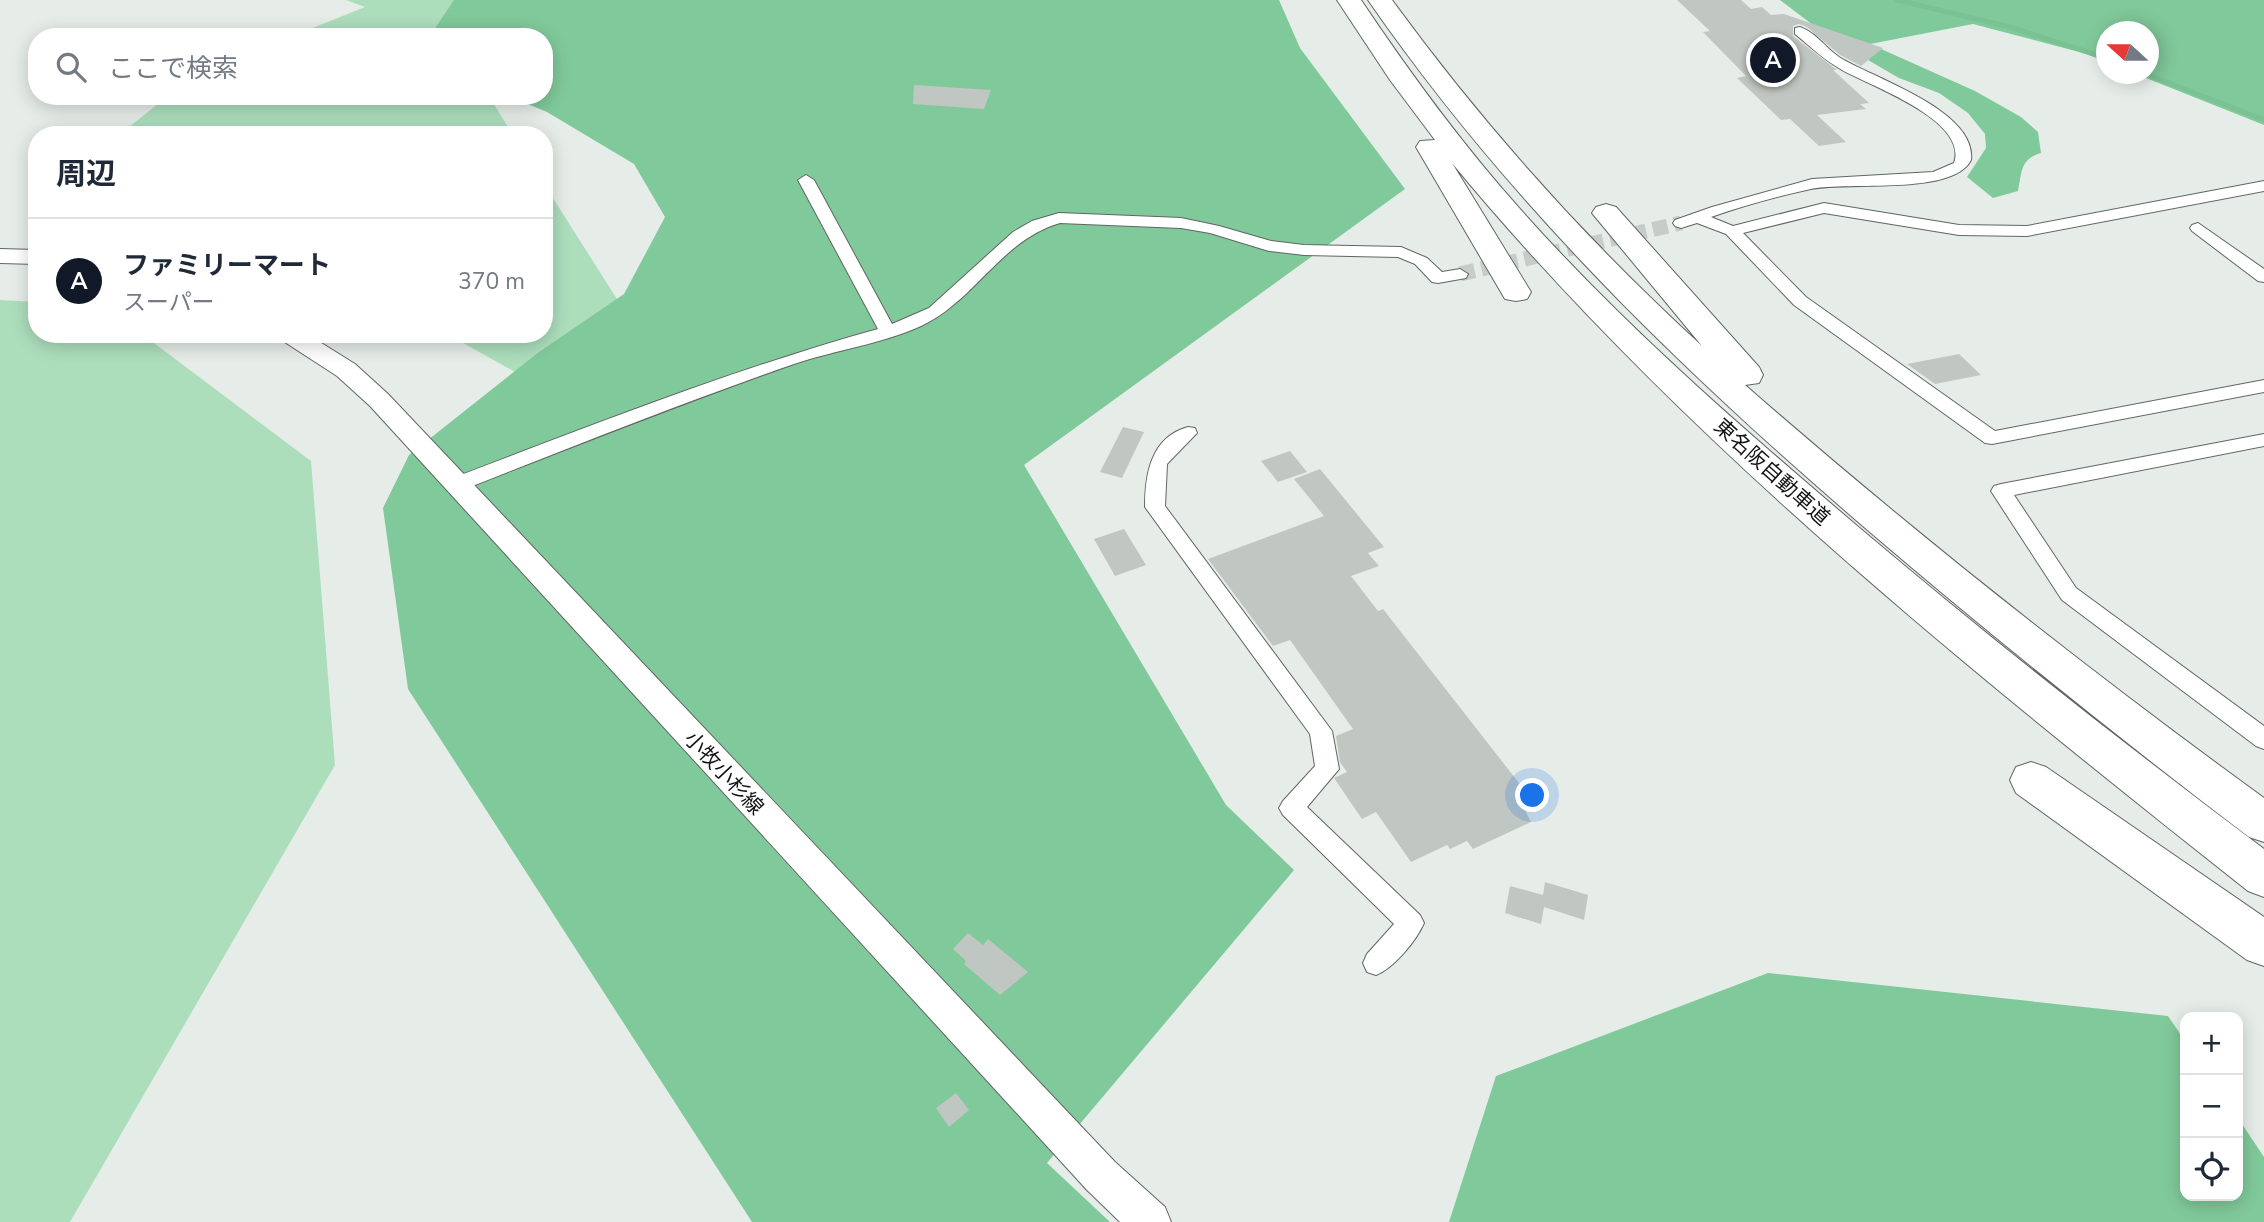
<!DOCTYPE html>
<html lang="ja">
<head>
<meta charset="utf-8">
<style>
  :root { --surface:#fff; --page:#f2f2f3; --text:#1f2937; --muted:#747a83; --line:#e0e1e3; --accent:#111827 }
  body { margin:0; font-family:"Nunito Sans","Noto Sans JP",sans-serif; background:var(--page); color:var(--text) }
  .controls { position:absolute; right:21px; bottom:21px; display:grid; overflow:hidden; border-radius:14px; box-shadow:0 4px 18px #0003 }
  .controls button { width:63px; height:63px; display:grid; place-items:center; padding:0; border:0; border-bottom:2px solid var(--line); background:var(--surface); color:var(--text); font:35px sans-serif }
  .compass { position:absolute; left:2096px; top:21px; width:63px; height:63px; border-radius:50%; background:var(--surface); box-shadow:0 4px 18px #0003; rotate:291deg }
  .you { position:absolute; left:1533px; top:796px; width:24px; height:24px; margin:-18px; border:5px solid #fff; border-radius:50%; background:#1a73e8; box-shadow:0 0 0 10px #1a73e833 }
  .badge { display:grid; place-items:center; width:46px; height:46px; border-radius:50%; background:var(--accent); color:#fff; font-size:23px; font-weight:700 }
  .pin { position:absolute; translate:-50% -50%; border:4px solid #fff; box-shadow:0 2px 7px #0006 }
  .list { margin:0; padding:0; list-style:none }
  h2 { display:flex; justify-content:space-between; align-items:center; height:91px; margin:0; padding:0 28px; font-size:30px }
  h2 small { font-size:23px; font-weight:400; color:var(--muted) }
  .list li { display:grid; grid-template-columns:46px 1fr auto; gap:21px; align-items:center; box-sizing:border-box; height:126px; padding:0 28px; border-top:2px solid var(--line) }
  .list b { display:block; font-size:26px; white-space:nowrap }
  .list p { margin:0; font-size:23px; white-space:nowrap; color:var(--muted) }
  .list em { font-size:23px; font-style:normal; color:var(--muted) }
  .icon { flex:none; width:38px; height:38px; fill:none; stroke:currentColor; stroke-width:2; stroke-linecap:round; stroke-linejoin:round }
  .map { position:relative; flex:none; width:2264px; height:1222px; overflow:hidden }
  .search { position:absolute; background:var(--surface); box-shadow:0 4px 18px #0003; left:28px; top:28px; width:525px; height:77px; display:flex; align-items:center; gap:18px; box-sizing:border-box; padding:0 24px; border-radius:28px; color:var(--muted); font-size:26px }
  .panel { position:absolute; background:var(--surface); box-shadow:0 4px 18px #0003; left:28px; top:126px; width:525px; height:217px; border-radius:28px }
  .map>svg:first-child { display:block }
  .green { fill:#acdebc }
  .forest { fill:#80c99a }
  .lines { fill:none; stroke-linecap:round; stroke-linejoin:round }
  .stream { stroke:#7ac293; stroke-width:5 }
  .building { fill:#c0c6c2 }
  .street-tunnel { stroke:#c6ccc8; stroke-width:15; stroke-dasharray:15 7; stroke-linecap:butt }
  .street-casing { stroke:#606662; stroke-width:2 }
  .secondary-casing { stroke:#606662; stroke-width:2 }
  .highway-casing { stroke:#606662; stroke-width:2 }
  .street { fill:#fff; fill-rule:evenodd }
  .secondary { fill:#fff; fill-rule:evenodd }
  .highway { fill:#fff; fill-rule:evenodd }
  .labels { text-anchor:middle; stroke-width:5; stroke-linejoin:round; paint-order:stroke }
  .street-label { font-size:21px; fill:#121413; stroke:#fff }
</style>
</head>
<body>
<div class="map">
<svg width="2264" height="1222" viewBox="0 0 2264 1222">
  <rect width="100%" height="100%" fill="#e6ede8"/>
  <!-- green -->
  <path class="green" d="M 346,0 L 485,0 L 476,37 L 290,37 L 365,7 Z
    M 168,96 L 489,96 L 513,135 L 119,135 Z
    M 544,184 L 636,329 L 542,387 L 447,334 L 544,334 Z
    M 0,300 L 37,302 L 37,334 L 142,334 L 311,461 L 335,765 L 70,1222 L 0,1222 Z"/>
  <!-- forest -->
  <path class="forest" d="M 454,0 L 1279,0 L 1300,48 L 1405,189 L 1024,465 L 1226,805 L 1294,870 L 1047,1163 L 1110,1222 L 752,1222 L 408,689 L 383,508 L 409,455 L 539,352 L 624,294 L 665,217 L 634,164 L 547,112 L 508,96 L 544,96 L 544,37 L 432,37 L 432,33 Z
    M 1780,0 L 2264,0 L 2264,125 L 2136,74 L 2148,74 L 2148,32 L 2106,32 L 2106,62 L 2087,54 L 1973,24 L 1870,44 L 1975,91 L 2021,117 L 2038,132 L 2041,153 C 2020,159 2022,172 2018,191 L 1993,198 L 1967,177 L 1986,148 L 1985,134 L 1968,113 L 1939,93 L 1899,78 L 1830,38 Z
    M 1768,973 L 2168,1016 L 2185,1041 L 2185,1196 L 2238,1196 L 2238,1118 L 2264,1157 L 2264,1222 L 1449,1222 L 1496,1076 Z"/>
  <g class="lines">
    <!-- stream -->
    <path class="stream" d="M 1897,0 L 2010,27 L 2106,58
      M 2146,74 L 2264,120"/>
  </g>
  <!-- building -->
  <path class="building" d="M 1677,0 L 1741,0 L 1751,9 L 1762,7 L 1771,15 L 1784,14 L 1883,48 L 1861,66 L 1840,55 L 1807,27 L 1799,24 L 1793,26 L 1793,36 L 1837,70 L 1833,70 L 1869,103 L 1860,104 L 1866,109 L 1817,115 L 1846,142 L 1819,146 L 1790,119 L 1781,120 L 1737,78 L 1746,76 L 1703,32 L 1710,31 Z
    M 914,85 L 991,90 L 984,109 L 913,104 Z
    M 1959,354 L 1981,375 L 1935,384 L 1907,364 Z
    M 1123,427 L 1144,432 L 1122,478 L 1100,472 Z
    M 1290,451 L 1307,472 L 1278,482 L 1261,461 Z
    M 1320,469 L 1384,547 L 1368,553 L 1379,566 L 1351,576 L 1378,611 L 1383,609 L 1533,801 L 1523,806 L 1531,822 L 1473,849 L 1467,841 L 1450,849 L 1447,845 L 1411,862 L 1376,812 L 1362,819 L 1334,778 L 1347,772 L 1340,762 L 1336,736 L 1353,729 L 1290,640 L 1273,646 L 1208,559 L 1324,516 L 1294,479 Z
    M 1124,529 L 1146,565 L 1115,576 L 1094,539 Z
    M 1545,882 L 1588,895 L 1584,920 L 1544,907 L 1541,924 L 1505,913 L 1510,886 L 1543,895 Z
    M 968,933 L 983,945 L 988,939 L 1028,972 L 1000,995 L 964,964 L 966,961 L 953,949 Z
    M 956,1093 L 969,1110 L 949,1127 L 936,1108 Z"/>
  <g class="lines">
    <!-- street-tunnel -->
    <path class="street-tunnel" d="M 1460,274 L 1681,223"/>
    <defs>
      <path id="street" d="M 1800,27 C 1815,32 1826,48 1839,57 C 1872,78 1977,110 1971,160 C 1953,196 1848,181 1811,189 C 1778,196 1743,206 1711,217 L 1733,226 L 1824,203 L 1959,225 L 2027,226 L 2264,181 L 2264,191 L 2027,236 L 1959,235 L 1824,213 L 1743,233 L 1806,297 L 1995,431 L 2264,380 L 2264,392 L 1992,444 L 1985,443 L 1794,305 L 1726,234 L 1697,223 L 1681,228 L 1675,226 L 1673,223 L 1675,220 L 1712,207 L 1812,179 L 1933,172 L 1954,163 C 1969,120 1870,86 1842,70 C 1824,60 1811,47 1795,34 L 1795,28 Z
        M 806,175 L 814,180 L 892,324 L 929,308 L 1013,232 L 1032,221 L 1059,213 L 1181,218 L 1219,226 L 1271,241 L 1304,245 L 1401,247 L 1427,258 L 1442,272 L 1460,269 L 1468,274 L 1466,278 L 1438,283 L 1432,282 L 1415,264 L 1398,257 L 1304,255 L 1269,251 L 1210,233 L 1181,228 L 1060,223 C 1001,240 975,301 921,326 C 881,344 836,350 794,364 C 682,403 572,447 462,490 L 448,490 L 445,485 L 448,480 C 590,426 731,370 878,329 L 798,180 Z
        M 2198,223 L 2264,269 L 2264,282 L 2258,281 L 2192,231 L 2190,228 L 2192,225 Z
        M 1188,427 L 1195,428 L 1197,433 L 1167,464 L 1165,506 L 1332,731 L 1339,769 L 1307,807 L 1420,915 L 1424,923 C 1416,941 1394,968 1376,975 L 1367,972 L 1363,963 L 1367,954 L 1394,924 L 1283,815 L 1279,808 L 1283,801 L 1315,766 L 1310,734 L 1145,507 C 1145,474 1151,437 1188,427 Z
        M 2264,434 L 2264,446 L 2014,495 L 2076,588 L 2264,726 L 2264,749 L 2256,746 L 2062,600 L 1991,491 L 1994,486 L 2001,484 Z"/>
      <path id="secondary" d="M 0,249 L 37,250 L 37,264 L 0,263 Z
        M 277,334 L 307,334 L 355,364 L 388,394 L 1115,1162 L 1165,1207 L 1171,1222 L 1120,1222 L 1087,1190 L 370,406 L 337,376 L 280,339 Z"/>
      <path id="highway" d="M 1337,0 L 1361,0 C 1410,73 1461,143 1520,209 C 1624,326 1743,429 1862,530 C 1993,641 2127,746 2264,849 L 2264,897 L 2248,891 C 1969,670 1679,438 1452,163 L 1531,292 L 1527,299 L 1516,301 L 1505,299 L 1416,147 L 1420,141 L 1435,140 L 1390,80 Z
        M 1368,0 L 1392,0 C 1484,126 1587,241 1702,346 L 1592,213 L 1596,207 L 1606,204 L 1616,207 L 1759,367 L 1763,375 L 1759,383 L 1745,385 C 1912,531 2085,668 2264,798 L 2264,842 L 2249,837 C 2120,739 1994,638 1871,533 C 1682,371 1511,206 1368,0 Z
        M 2031,762 L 2046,767 L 2264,917 L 2264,966 L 2247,960 L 2016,793 L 2010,780 L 2016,767 Z"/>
    </defs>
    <!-- street casing -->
    <use href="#street" class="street-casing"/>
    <!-- secondary casing -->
    <use href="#secondary" class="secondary-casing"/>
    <!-- highway casing -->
    <use href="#highway" class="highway-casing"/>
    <!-- street -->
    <use href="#street" class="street"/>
    <!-- secondary -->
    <use href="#secondary" class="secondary"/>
    <!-- highway -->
    <use href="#highway" class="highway"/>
  </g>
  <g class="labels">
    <!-- street labels -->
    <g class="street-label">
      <text transform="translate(1772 472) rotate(42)" y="7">東名阪自動車道</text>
      <text transform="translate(724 773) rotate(47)" y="7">小牧小杉線</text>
    </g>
  </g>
</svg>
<div class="controls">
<button>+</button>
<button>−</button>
<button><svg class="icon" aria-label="locate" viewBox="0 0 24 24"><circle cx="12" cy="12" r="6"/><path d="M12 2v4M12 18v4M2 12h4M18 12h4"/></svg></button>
</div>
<svg class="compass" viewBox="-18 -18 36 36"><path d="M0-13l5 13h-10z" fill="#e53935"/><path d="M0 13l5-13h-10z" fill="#747a83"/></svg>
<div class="you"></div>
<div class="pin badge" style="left:1773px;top:60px">A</div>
<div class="search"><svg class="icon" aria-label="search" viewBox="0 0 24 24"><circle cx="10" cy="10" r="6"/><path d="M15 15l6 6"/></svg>ここで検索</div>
<section class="panel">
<h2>周辺<small></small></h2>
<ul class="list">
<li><span class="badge">A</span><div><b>ファミリーマート</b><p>スーパー</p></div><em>370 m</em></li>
</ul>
</section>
</div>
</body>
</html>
